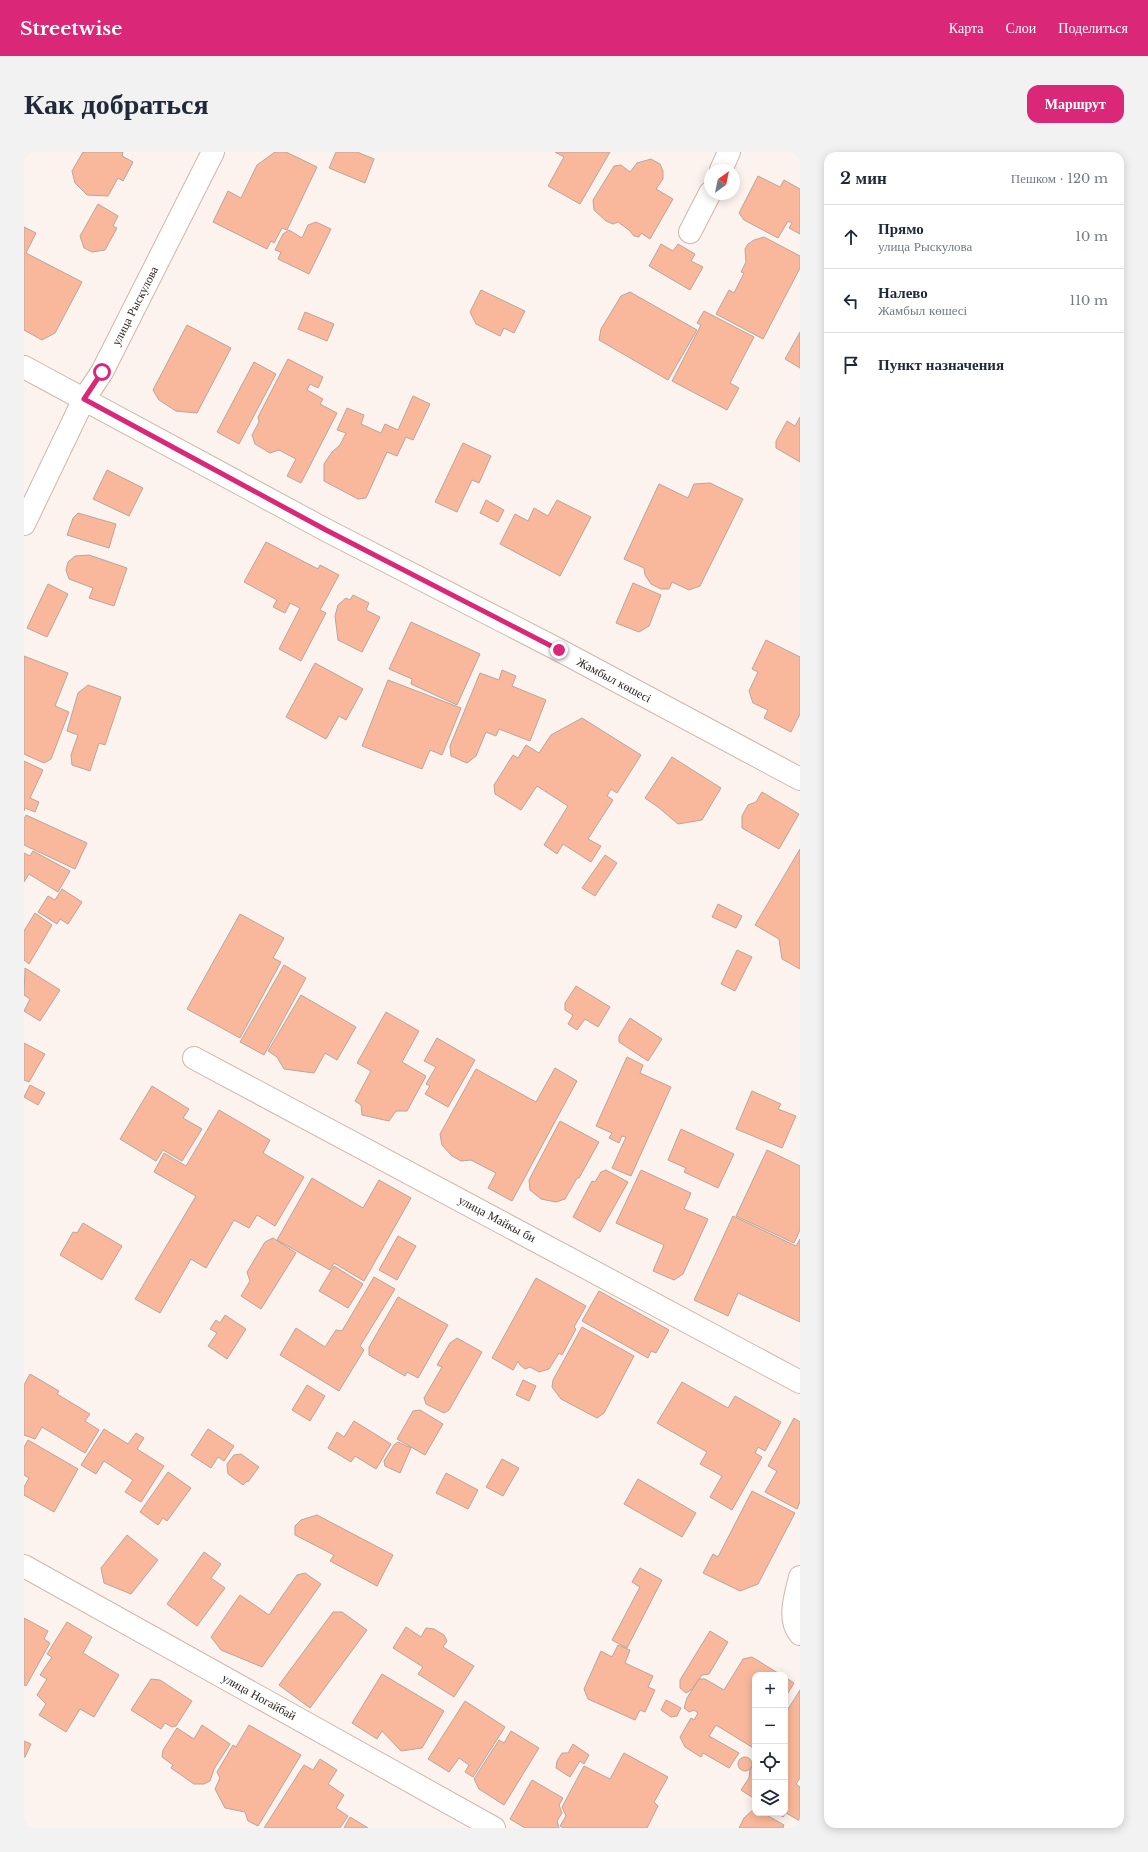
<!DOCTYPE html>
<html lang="ru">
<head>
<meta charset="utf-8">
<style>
  :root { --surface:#fff; --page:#f2f2f3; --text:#1f2937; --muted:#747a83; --line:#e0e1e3; --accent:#db2777 }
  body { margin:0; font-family:"Libre Baskerville",serif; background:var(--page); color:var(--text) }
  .controls { position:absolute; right:12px; bottom:12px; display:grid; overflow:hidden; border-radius:8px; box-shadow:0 2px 10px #0003 }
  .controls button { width:36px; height:36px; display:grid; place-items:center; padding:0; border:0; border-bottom:1px solid var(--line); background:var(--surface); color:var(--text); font:20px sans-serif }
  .compass { position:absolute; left:680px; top:12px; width:36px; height:36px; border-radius:50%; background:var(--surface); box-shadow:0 2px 10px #0003; rotate:33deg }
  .stop { position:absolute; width:12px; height:12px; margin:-9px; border:3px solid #db2777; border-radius:50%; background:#fff }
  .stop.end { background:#db2777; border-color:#fff; box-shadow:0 1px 4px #0008 }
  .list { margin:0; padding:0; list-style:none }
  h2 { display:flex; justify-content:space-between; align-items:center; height:52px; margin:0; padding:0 16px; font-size:17px }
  h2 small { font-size:13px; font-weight:400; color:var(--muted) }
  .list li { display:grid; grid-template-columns:26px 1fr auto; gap:12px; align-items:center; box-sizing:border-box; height:64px; padding:0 16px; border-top:1px solid var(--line) }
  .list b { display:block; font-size:15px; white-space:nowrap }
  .list p { margin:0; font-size:13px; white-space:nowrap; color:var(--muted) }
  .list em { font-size:13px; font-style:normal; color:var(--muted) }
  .icon { flex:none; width:22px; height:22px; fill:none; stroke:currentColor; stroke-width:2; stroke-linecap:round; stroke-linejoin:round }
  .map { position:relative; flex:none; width:776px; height:1676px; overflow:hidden; border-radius:12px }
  header { display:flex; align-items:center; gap:24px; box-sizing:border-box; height:56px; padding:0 20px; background:var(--accent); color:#fff }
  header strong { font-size:19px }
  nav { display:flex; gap:22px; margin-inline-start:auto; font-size:14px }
  .intro { display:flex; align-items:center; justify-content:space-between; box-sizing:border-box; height:96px; padding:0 24px }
  h1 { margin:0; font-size:28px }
  .button { padding:10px 18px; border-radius:12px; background:var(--accent); color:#fff; font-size:14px; font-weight:700 }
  main { display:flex; gap:24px; padding:0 24px }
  aside { flex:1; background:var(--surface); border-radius:12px; box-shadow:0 2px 10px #0003 }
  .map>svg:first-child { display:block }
  .building { fill:#f9b89b; stroke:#bca49a }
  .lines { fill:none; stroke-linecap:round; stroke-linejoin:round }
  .minor-casing { stroke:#cfb7ac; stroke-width:24 }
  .minor { stroke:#fff; stroke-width:22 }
  .route { stroke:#db2777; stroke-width:5 }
  .labels { text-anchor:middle; stroke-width:3.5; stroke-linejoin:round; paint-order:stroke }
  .street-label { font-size:12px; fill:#2b221e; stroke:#fff }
</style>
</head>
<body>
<header>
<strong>Streetwise</strong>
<nav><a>Карта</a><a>Слои</a><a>Поделиться</a></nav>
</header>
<div class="intro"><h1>Как добраться</h1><a class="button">Маршрут</a></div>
<main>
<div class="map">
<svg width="776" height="1676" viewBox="0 0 776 1676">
  <rect width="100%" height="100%" fill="#fcf2ee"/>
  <!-- building -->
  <path class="building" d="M 59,0 L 99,0 L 98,4 L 109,10 L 99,29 L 94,26 L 84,44 L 63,43 L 51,31 L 48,19 Z
    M 251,0 L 262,0 L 293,15 L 263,78 L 258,76 L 250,91 L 247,89 L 243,97 L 189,70 L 204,39 L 217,46 L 233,13 Z
    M 312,0 L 333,0 L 350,7 L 341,31 L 305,16 Z
    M 531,0 L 586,0 L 556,52 L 524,34 L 540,5 Z
    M 627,7 L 636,12 L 639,19 L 639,27 L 632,37 L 649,47 L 626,87 L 617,81 L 615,85 L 610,84 L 605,78 L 594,70 L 589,72 L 582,69 L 570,58 L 569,48 L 590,14 L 597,13 L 606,20 L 613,11 Z
    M 734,24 L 756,35 L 760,28 L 776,37 L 776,82 L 765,76 L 768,71 L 764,69 L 754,86 L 720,68 L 715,61 Z
    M 74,52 L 94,64 L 89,74 L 93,76 L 81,98 L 68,100 L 60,96 L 56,84 Z
    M 292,70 L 307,77 L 285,122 L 254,107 L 257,100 L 251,98 L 259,82 L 265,78 L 278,86 L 284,73 Z
    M 0,75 L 12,81 L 2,101 L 58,130 L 31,181 L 18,188 L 0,178 Z
    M 740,85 L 776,104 L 776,116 L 739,187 L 692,162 L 705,138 L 710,141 L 720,121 L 717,120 L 722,110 L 721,97 L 724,92 L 730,88 Z
    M 637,92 L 649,99 L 654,92 L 671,102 L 667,109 L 679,115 L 666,138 L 625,114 Z
    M 457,138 L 501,159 L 490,181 L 480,176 L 476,184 L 452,172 L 446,160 Z
    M 606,140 L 673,178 L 644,228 L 575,188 L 577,177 L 597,144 Z
    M 680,159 L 730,185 L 706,231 L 715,236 L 703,258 L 648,229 L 677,173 L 673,171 Z
    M 281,160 L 310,172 L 303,189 L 274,177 Z
    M 163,173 L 207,196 L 173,261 L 152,259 L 135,248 L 129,238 Z
    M 776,180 L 776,216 L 761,207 Z
    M 264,207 L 299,225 L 294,236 L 286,232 L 283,238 L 299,247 L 296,252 L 313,261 L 277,331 L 263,324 L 272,307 L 255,298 L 246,301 L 231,292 L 228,283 L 235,270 L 234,265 Z
    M 230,210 L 252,222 L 215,292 L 193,280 Z
    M 389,244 L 406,252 L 389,288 L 382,285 L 373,304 L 363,300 L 342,346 L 334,347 L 300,329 L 300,312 L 308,300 L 316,293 L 322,281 L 313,278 L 323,256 L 340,263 L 337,272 L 357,281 L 361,272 L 374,278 Z
    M 776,265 L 776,310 L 752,296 L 752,289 L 763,269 L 771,274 Z
    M 439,291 L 467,304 L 455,331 L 448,328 L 433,360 L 411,350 Z
    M 83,318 L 119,336 L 105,364 L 69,347 Z
    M 686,331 L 719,347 L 676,434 L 665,438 L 648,430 L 645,437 L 637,437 L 627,432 L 621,423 L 620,416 L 600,407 L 635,332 L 664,346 L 670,332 Z
    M 462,348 L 480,358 L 474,370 L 456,361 Z
    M 533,348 L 567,365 L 536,424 L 476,392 L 491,362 L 504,369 L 510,356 L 524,364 Z
    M 54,361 L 92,372 L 85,396 L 43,383 L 49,366 Z
    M 242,390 L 294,417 L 296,413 L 315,423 L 296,458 L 302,461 L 277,509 L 255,497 L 276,456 L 266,451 L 261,461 L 249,455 L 253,448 L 220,430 Z
    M 65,403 L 103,416 L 90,454 L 65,446 L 69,436 L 45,427 L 42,418 L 44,410 L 51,404 Z
    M 609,431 L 637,443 L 625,474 L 615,480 L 592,471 Z
    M 24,432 L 44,442 L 23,485 L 3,476 Z
    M 329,443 L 345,451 L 342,458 L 356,465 L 338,500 L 314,488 L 311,464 L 314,453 L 322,446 L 326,448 Z
    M 387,470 L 456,502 L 433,553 L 387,532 L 388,527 L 365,517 Z
    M 742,488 L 776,505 L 776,562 L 767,580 L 740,566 L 744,558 L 729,551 L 725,539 L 734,520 L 728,517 Z
    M 0,504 L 44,521 L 31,554 L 45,560 L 27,607 L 20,611 L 0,602 Z
    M 291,511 L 339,537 L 322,568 L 315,564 L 302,587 L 262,565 Z
    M 478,518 L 492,524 L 488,534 L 522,548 L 506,589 L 475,577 L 472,584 L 462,580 L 452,604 L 443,611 L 427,604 L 426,594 L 456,521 L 475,528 Z
    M 364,528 L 437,556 L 418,603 L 406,598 L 398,617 L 338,594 Z
    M 64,533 L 97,545 L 81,593 L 75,591 L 66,619 L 48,613 L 47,603 L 54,583 L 43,579 L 54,541 Z
    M 558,566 L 617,603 L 593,641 L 587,637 L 583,644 L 589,648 L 564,687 L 577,694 L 567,710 L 539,692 L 533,702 L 520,693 L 544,654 L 513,634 L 497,658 L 471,642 L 470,633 L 489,603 L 494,606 L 502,593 L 515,601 L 527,583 Z
    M 648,605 L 697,636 L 678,668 L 654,672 L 634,655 L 621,646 Z
    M 0,609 L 19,618 L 6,646 L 15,650 L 11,660 L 1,656 L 0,659 Z
    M 738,640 L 775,662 L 755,697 L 718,676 L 718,664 L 724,653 L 732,650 Z
    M 2,663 L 63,691 L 51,717 L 0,693 L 0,667 Z
    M 776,697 L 776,817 L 758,807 L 755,787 L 731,773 Z
    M 9,699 L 46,719 L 34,740 L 5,722 L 0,730 L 0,701 L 6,704 Z
    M 581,703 L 593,711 L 571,744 L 558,736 Z
    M 38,737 L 58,750 L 44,772 L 36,767 L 33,772 L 14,760 L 24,744 L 31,748 Z
    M 694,752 L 718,764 L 712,776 L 688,765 Z
    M 11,761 L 28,773 L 5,812 L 0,808 L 0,779 Z
    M 216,762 L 260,786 L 249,806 L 257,810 L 216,886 L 163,857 Z
    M 713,798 L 728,805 L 711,839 L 697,832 Z
    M 260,813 L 282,826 L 240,903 L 216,890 Z
    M 1,816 L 36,838 L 16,869 L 0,859 L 6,847 L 0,843 Z
    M 552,834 L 586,855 L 574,875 L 561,867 L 553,878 L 544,872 L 549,863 L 541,858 L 541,851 Z
    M 277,843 L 332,875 L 313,908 L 301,901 L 290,921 L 260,917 L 253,905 L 244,899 Z
    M 362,860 L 395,879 L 378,910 L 402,924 L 383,959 L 372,959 L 365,969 L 338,963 L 337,953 L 331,949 L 347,919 L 333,911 Z
    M 606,866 L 638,887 L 624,909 L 595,890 L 595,884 Z
    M 413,886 L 451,908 L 424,955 L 401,942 L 406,934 L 402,932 L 412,915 L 400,909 Z
    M 0,891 L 21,902 L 5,930 L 0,928 Z
    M 603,905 L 619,913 L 616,921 L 647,935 L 607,1024 L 588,1016 L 602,985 L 598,984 L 595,991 L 585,986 L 588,981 L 572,974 Z
    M 531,916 L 553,929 L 488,1049 L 464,1036 L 472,1021 L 447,1008 L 437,1009 L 428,1004 L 418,993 L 416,982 L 452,917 L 512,950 Z
    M 6,933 L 21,941 L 14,953 L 0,945 Z
    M 128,934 L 165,957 L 159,966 L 178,977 L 158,1009 L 139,998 L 132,1009 L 96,987 Z
    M 728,939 L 757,952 L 754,957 L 772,964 L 758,996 L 712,977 Z
    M 195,958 L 246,988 L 239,1001 L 280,1025 L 251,1074 L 233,1063 L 225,1076 L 210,1068 L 182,1116 L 167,1107 L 136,1161 L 111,1147 L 172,1044 L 130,1020 L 140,1001 L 162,1014 Z
    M 536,969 L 575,990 L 555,1026 L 553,1026 L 541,1047 L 532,1050 L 517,1047 L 506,1038 L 505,1028 Z
    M 657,977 L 710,1002 L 694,1036 L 660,1020 L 662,1016 L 644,1008 Z
    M 743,998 L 776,1014 L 776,1078 L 770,1091 L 712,1064 Z
    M 582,1018 L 604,1030 L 576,1080 L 549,1065 L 568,1029 L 571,1030 L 577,1020 Z
    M 617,1018 L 667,1041 L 660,1057 L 684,1067 L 659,1122 L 650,1128 L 629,1119 L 640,1093 L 592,1071 Z
    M 288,1026 L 339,1056 L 355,1028 L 387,1046 L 340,1129 L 310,1111 L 306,1118 L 253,1088 Z
    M 709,1064 L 772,1094 L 776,1087 L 776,1170 L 714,1141 L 704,1164 L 670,1148 Z
    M 59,1071 L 98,1094 L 78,1128 L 36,1103 L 49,1080 L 53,1081 Z
    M 374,1084 L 392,1094 L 373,1128 L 355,1118 Z
    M 249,1086 L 272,1101 L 237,1157 L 217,1144 L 226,1129 L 223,1120 L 241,1090 Z
    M 310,1114 L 339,1132 L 324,1156 L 295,1139 Z
    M 350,1125 L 371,1137 L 336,1194 L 340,1198 L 315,1239 L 256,1203 L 272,1176 L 301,1195 L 312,1178 L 318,1179 Z
    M 512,1126 L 562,1154 L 550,1175 L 552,1177 L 538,1203 L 535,1201 L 525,1217 L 515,1220 L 506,1215 L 501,1217 L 496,1213 L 494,1209 L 489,1218 L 468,1206 Z
    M 575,1139 L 645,1178 L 632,1201 L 627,1199 L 624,1206 L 558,1169 Z
    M 374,1145 L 424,1173 L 394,1226 L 383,1220 L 381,1224 L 345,1203 L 345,1195 Z
    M 201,1163 L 222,1177 L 203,1207 L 184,1194 L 193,1181 L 186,1177 L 192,1168 L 196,1171 Z
    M 558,1175 L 610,1204 L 580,1261 L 573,1266 L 537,1247 L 528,1235 L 529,1228 Z
    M 433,1186 L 458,1200 L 425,1258 L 420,1261 L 402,1252 L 400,1246 L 418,1215 L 413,1213 L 426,1191 Z
    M 6,1222 L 35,1239 L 33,1242 L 66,1262 L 61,1269 L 75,1278 L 61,1301 L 18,1275 L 11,1287 L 0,1283 L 0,1233 Z
    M 499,1228 L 512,1234 L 505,1249 L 492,1243 Z
    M 658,1230 L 704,1256 L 711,1244 L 757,1270 L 741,1299 L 734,1295 L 731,1301 L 738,1305 L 708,1358 L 686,1345 L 698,1324 L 676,1312 L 683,1300 L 633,1271 Z
    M 283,1233 L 301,1244 L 286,1269 L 268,1258 Z
    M 396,1258 L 419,1272 L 401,1303 L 373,1287 L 389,1259 Z
    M 770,1266 L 776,1270 L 776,1350 L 773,1357 L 741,1340 L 753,1319 L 744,1314 Z
    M 330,1269 L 367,1292 L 352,1317 L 331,1304 L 327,1310 L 304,1296 L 313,1280 L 320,1285 Z
    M 80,1277 L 104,1292 L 112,1281 L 120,1286 L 113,1297 L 140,1314 L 117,1350 L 101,1340 L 109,1328 L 80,1309 L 72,1322 L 57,1313 Z
    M 184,1277 L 210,1294 L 200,1309 L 194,1305 L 187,1316 L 167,1303 Z
    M 4,1288 L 54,1317 L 30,1360 L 0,1343 L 0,1335 L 5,1326 L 0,1323 L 0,1295 Z
    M 374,1290 L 387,1296 L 376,1321 L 361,1314 L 360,1309 L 370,1293 Z
    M 217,1302 L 235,1315 L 224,1330 L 223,1329 L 219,1333 L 204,1322 L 203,1312 L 210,1303 Z
    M 478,1307 L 495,1316 L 479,1344 L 462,1335 Z
    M 144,1320 L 167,1336 L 143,1369 L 139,1366 L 134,1373 L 116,1360 Z
    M 422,1321 L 454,1338 L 444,1357 L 412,1341 Z
    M 614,1327 L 672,1361 L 658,1385 L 600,1352 Z
    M 728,1339 L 771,1361 L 734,1432 L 716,1439 L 679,1421 L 689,1402 L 694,1405 Z
    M 293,1363 L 369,1403 L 353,1434 L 306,1409 L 310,1403 L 271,1383 L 271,1374 L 277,1368 Z
    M 103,1383 L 134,1408 L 107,1442 L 80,1431 L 77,1416 Z
    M 180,1400 L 197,1412 L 187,1426 L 201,1436 L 173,1474 L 143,1452 Z
    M 616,1416 L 638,1428 L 603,1496 L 588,1488 L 616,1435 L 608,1430 Z
    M 281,1421 L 297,1432 L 238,1515 L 197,1498 L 187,1485 L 216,1443 L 245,1463 L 273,1423 Z
    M 309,1460 L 318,1460 L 343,1478 L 286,1556 L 255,1533 Z
    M 0,1466 L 24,1479 L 20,1487 L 26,1491 L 2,1534 L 0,1533 Z
    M 43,1470 L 68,1485 L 59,1501 L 95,1523 L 70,1565 L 56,1557 L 42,1580 L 15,1563 L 22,1552 L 13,1543 L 23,1527 L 16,1523 L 28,1505 L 23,1502 Z
    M 382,1475 L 397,1485 L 402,1476 L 410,1477 L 420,1483 L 423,1489 L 419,1495 L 450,1514 L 430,1545 L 394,1522 L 399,1515 L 369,1496 Z
    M 686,1479 L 704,1490 L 685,1522 L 678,1523 L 667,1538 L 662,1541 L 656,1536 L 656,1528 Z
    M 594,1493 L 606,1498 L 601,1511 L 629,1524 L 624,1535 L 631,1538 L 621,1560 L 616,1558 L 611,1568 L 564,1547 L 560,1537 L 577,1499 L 588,1505 Z
    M 728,1505 L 757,1523 L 731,1523 L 731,1597 L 692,1573 L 685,1584 L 715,1601 L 705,1616 L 679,1601 L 677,1605 L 661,1595 L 656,1585 L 667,1566 L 670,1568 L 674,1561 L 670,1558 L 665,1560 L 660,1556 L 663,1546 L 675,1527 L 681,1527 L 700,1538 L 719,1507 Z
    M 358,1522 L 420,1559 L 398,1596 L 377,1599 L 358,1579 L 353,1587 L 328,1571 Z
    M 761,1525 L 770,1531 L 761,1546 Z
    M 127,1527 L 136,1528 L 168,1549 L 152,1574 L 148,1575 L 141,1571 L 137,1577 L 107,1558 Z
    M 776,1538 L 776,1626 L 772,1632 L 776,1635 L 776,1669 L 762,1661 L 759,1665 L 753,1661 L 761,1661 L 761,1562 Z
    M 642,1548 L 657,1556 L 653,1564 L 647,1565 L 637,1558 Z
    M 441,1549 L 481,1575 L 449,1625 L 441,1620 L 445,1613 L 435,1606 L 425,1620 L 404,1607 Z
    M 178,1573 L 206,1592 L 190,1617 L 186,1629 L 180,1632 L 170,1632 L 147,1616 L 149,1613 L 138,1605 L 139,1598 L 153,1576 L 170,1587 Z
    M 225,1573 L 277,1603 L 234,1674 L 224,1669 L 221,1660 L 201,1656 L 191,1637 L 196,1626 L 193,1620 L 209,1593 L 212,1595 Z
    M 487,1579 L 515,1596 L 480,1653 L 455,1637 L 450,1627 L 475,1588 L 480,1591 Z
    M 0,1589 L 7,1592 L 1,1605 L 0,1605 Z
    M 549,1592 L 565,1603 L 560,1612 L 556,1609 L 546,1625 L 532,1616 L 533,1609 L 538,1601 L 544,1601 Z
    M 600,1601 L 644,1625 L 630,1650 L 634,1654 L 623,1676 L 539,1676 L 536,1674 L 542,1664 L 538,1655 L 560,1614 L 586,1627 Z
    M714 1612a7 7 0 1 1 14 0a7 7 0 1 1-14 0Z
    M 296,1607 L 313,1618 L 304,1632 L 320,1643 L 312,1656 L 324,1664 L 316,1676 L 240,1676 L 280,1613 L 289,1618 Z
    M 731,1609 L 731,1647 L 717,1638 L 725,1626 L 726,1618 Z
    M 508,1628 L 539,1646 L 535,1653 L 538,1661 L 533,1669 L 535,1676 L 501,1676 L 486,1667 Z
    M 731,1656 L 731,1661 L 739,1661 L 760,1673 L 759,1676 L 715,1676 L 720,1666 Z
    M 326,1665 L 344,1676 L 320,1676 Z"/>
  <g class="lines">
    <defs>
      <path id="minor" d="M 697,18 L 705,0
        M 666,80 L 686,41
        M 0,215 L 302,378 L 535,498 L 776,627
        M 0,372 L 60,247 L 78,220 L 189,0
        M 170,906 L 776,1230
        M 0,1414 L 470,1676
        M 776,1425 C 772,1443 763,1467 776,1482"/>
    </defs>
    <!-- minor casing -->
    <use href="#minor" class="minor-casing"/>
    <!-- minor -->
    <use href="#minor" class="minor"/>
  </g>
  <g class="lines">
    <!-- route -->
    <path class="route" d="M 78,220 L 60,247 L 302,378 L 535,498"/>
  </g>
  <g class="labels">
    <!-- street labels -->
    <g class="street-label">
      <text transform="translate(111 154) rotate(-63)" y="4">улица Рыскулова</text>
      <text transform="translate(590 528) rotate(28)" y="4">Жамбыл көшесі</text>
      <text transform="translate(473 1067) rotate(28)" y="4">улица Майкы би</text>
      <text transform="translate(235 1545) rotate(29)" y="4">улица Ногайбай</text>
    </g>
  </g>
</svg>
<div class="controls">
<button>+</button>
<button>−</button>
<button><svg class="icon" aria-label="locate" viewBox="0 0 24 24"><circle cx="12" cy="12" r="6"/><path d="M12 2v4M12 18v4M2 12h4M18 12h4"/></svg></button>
<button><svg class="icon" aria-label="layers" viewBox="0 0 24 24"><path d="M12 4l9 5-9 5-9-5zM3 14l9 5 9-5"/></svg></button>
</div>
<svg class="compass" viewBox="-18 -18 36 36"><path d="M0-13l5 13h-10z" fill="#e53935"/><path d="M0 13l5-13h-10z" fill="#747a83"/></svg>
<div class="stop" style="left:78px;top:220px"></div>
<div class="stop end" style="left:535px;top:498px"></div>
</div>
<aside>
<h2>2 мин<small>Пешком · 120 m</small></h2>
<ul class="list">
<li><svg class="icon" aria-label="ahead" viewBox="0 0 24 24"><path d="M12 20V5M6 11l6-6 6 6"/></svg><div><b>Прямо</b><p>улица Рыскулова</p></div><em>10 m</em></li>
<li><svg class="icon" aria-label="left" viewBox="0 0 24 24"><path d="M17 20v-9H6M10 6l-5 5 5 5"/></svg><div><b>Налево</b><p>Жамбыл көшесі</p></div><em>110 m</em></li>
<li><svg class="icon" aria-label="arrive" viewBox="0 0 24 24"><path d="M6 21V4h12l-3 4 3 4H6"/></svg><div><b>Пункт назначения</b></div></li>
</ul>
</aside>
</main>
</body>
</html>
